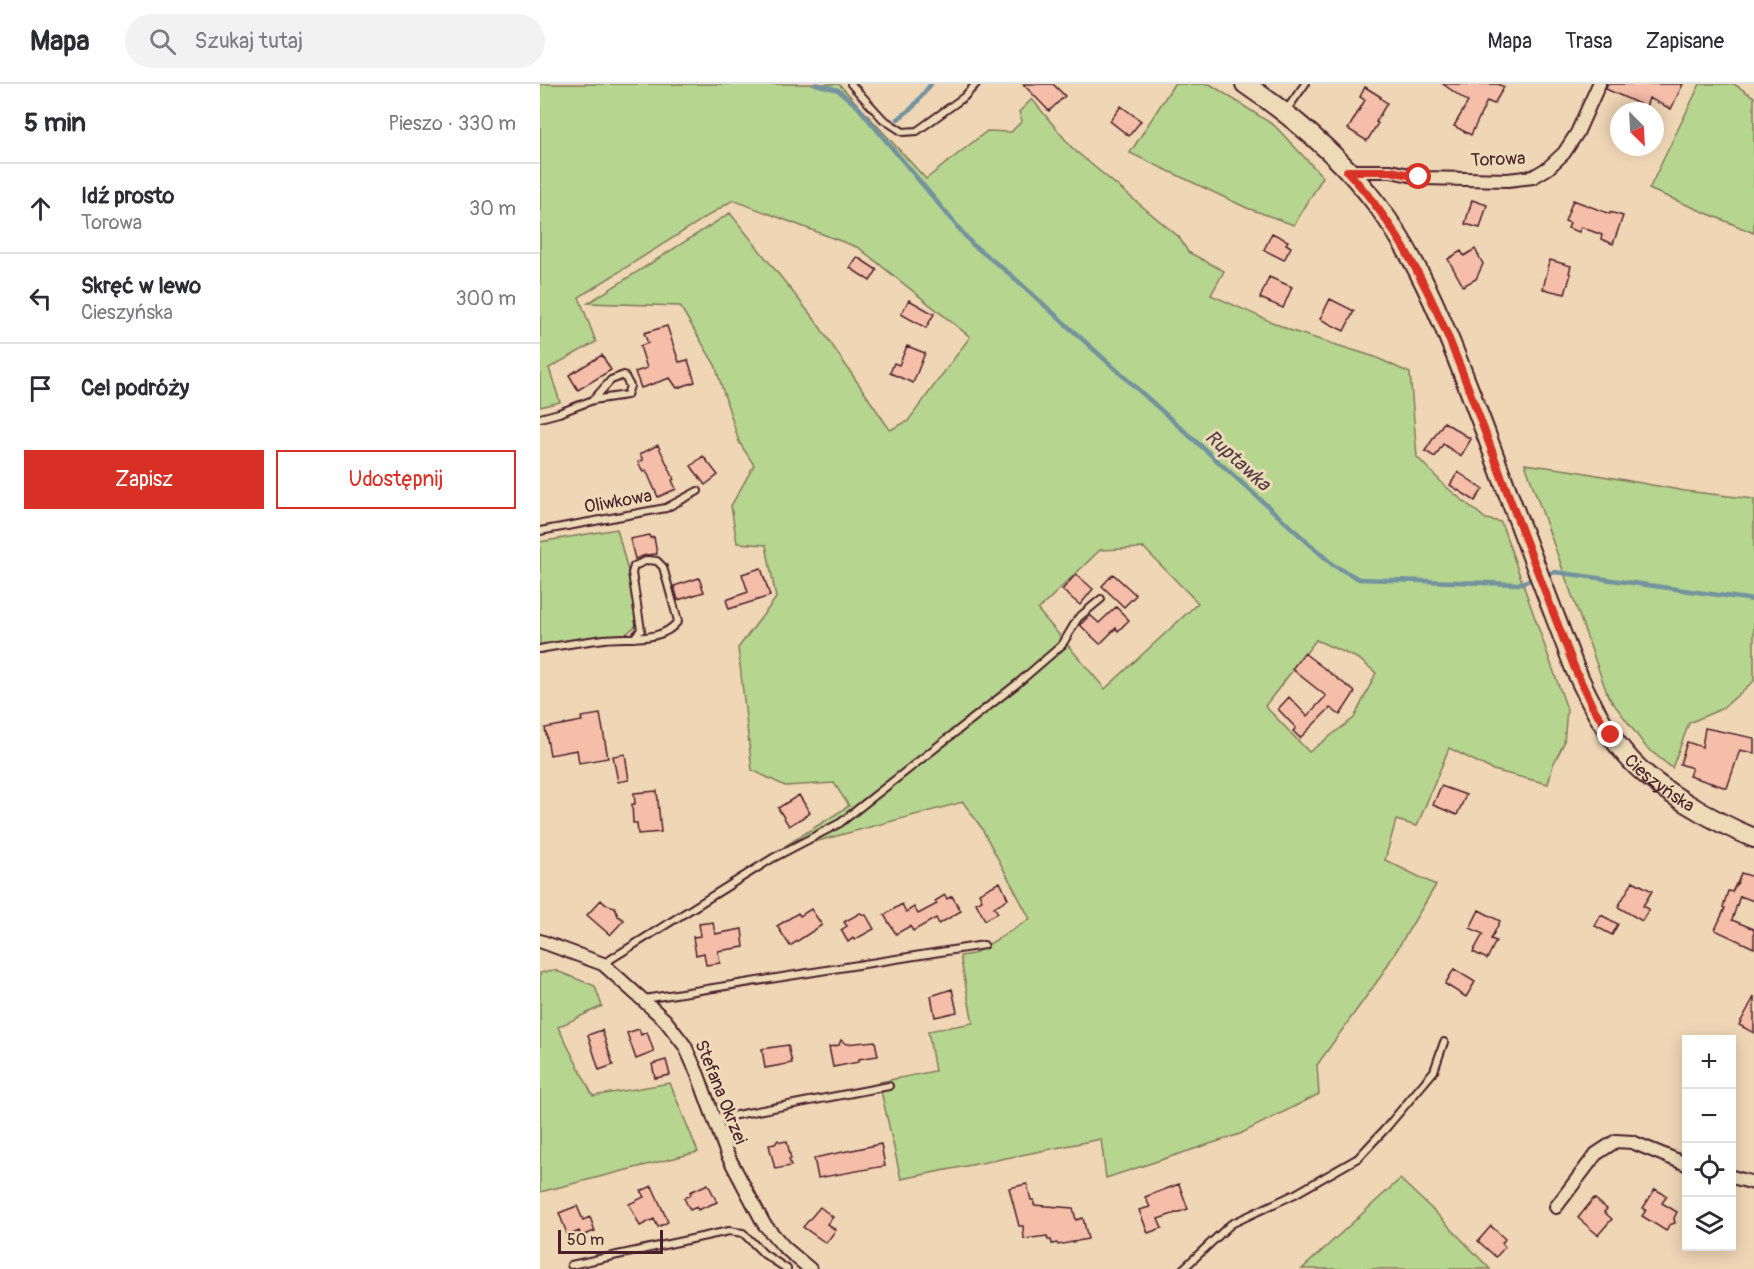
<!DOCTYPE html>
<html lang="pl">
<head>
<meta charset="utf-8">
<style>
  :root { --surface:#fff; --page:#f2f2f3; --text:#2b2b33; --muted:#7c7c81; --line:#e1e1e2; --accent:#d93025 }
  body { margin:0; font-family:Pangolin,sans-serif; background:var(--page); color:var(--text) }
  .controls { position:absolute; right:18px; bottom:18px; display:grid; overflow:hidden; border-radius:0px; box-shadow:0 3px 15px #0003 }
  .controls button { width:54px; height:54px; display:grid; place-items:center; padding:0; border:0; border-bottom:2px solid var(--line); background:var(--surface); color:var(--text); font:30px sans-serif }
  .compass { position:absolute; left:1070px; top:18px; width:54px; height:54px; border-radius:50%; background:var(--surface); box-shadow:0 3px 15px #0003; rotate:156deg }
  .scale { position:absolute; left:18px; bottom:15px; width:105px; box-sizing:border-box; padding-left:6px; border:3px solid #4a1f2b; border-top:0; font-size:16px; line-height:21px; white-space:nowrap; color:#4a1f2b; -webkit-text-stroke:4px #eddbb8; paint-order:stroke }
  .stop { position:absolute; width:18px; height:18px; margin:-14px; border:4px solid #d93025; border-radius:50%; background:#fff }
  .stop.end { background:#d93025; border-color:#fff; box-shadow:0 2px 6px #0008 }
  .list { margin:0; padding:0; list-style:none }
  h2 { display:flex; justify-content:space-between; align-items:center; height:78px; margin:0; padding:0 24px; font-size:26px }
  h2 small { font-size:20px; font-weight:400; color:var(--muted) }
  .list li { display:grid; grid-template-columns:39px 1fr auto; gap:18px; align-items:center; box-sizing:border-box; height:90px; padding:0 24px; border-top:2px solid var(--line) }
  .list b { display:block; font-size:22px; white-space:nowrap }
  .list p { margin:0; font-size:20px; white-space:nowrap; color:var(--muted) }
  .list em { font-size:20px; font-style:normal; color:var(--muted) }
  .actions { display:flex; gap:12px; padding:18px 24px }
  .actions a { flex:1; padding:14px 0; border:2px solid var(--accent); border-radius:0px; text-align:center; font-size:21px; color:var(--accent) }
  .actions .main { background:var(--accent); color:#fff }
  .icon { flex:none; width:33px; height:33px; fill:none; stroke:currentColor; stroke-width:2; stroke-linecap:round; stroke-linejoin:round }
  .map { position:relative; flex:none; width:1214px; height:1185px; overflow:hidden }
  header { display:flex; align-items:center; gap:36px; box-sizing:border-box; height:84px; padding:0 30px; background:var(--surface); border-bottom:2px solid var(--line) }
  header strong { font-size:28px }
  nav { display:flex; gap:33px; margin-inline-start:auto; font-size:21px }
  .search { width:420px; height:54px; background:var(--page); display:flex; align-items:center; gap:15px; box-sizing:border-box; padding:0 21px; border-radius:33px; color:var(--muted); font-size:22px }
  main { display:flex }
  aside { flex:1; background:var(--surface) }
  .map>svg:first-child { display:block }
  .green { fill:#b6d58e; stroke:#807a5c; stroke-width:1.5; fill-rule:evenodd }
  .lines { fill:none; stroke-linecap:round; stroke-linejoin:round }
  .stream { stroke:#73939e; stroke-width:4.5 }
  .building { fill:#f5bea8; stroke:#4a1f2b; stroke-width:1.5 }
  .service-casing { stroke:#4a1f2b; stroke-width:10 }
  .minor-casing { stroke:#4a1f2b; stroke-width:16 }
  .secondary-casing { stroke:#4a1f2b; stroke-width:22 }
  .service { stroke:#eddbb8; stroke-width:6 }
  .minor { stroke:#eddbb8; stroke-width:12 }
  .secondary { stroke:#eddbb8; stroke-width:18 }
  .route { stroke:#d93025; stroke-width:8 }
  .labels { text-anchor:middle; stroke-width:6; stroke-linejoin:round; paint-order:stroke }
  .street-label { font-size:18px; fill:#4a1f2b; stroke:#eddbb8 }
  .water-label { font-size:20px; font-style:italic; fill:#543c48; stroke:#eddbb8 }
</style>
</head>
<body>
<header>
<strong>Mapa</strong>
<div class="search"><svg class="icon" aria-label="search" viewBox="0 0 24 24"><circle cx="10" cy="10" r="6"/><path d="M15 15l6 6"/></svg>Szukaj tutaj</div>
<nav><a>Mapa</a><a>Trasa</a><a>Zapisane</a></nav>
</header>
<main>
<aside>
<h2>5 min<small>Pieszo · 330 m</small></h2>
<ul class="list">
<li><svg class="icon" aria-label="ahead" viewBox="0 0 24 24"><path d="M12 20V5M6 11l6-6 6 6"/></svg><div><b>Idź prosto</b><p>Torowa</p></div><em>30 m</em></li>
<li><svg class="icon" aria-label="left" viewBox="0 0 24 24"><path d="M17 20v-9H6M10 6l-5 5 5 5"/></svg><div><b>Skręć w lewo</b><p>Cieszyńska</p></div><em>300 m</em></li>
<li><svg class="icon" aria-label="arrive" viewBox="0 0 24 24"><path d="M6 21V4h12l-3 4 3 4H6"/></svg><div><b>Cel podróży</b></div></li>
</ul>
<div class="actions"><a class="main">Zapisz</a><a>Udostępnij</a></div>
</aside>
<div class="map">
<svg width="1214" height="1185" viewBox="0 0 1214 1185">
  <rect width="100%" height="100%" fill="#efd6b5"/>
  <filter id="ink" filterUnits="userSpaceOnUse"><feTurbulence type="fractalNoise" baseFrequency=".0167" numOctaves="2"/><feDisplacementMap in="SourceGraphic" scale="12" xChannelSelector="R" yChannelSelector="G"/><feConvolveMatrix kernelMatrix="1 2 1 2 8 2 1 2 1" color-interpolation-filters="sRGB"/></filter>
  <g filter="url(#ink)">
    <!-- green -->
    <path class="green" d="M 0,0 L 299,0 L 386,95 L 447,47 L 471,48 L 482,37 L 479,28 L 492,15 L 533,65 L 639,153 L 648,168 L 684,187 L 671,211 L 752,247 L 835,273 L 870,289 L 877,373 L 905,402 L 946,435 L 961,438 L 1027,625 L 1024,659 L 1013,681 L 1008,700 L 953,686 L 909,664 L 877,742 L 856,736 L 845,776 L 896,801 L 841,892 L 777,981 L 779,1010 L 700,1050 L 566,1094 L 561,1055 L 361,1095 L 339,998 L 395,987 L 388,947 L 433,939 L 420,872 L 433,870 L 490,835 L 441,743 L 423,718 L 263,761 L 250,769 L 245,762 L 309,722 L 294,699 L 245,702 L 212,686 L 198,564 L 236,514 L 226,461 L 197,459 L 191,422 L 214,381 L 199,358 L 175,281 L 140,222 L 48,219 L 190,129 L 275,236 L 350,346 L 368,337 L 430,253 L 319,164 L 193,116 L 39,213 L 56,258 L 9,284 L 20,318 L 0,323 ZM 604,464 L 658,519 L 565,605 L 498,526 L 560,466 ZM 776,556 L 819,575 L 836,589 L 814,634 L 769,668 L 725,622 Z
      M 634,0 L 670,0 L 735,42 L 783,93 L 754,141 L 707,124 L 590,69 Z
      M 1160,0 L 1194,0 L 1214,13 L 1214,149 L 1109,105 Z
      M 985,380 L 1035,387 L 1145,407 L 1214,415 L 1214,597 L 1183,624 L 1149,639 L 1132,684 L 1106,663 L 1068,612 Z
      M 77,445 L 101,537 L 85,551 L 0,562 L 0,458 Z
      M 14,886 L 55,902 L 62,922 L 18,943 L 53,1012 L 130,999 L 158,1068 L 0,1108 L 0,889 Z
      M 860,1095 L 896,1129 L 950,1185 L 762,1185 Z"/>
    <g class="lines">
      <!-- stream -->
      <path class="stream" d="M 276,0 L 298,6 L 318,23 L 432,160 L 471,191 L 793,481 L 819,495 L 978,500 L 996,494
        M 358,35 L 373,23 L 391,0
        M 1004,491 L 1015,488 L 1214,516"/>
    </g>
    <!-- building -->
    <path class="building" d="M 483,0 L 513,0 L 525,12 L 509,27 Z
      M 903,0 L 958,0 L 964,3 L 954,20 L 947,17 L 931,51 L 914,42 L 928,18 Z
      M 1067,0 L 1143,0 L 1131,25 L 1109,14 L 1106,23 L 1066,5 Z
      M 825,3 L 841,13 L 840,14 L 847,19 L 836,38 L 838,39 L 827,57 L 808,45 L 825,16 L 820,13 Z
      M 581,22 L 601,37 L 589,52 L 570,37 Z
      M 932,116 L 947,121 L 940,144 L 925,140 Z
      M 1033,116 L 1070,130 L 1070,128 L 1083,132 L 1073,160 L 1061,155 L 1062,151 L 1041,143 L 1039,148 L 1028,144 L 1030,139 L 1025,137 Z
      M 732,149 L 748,157 L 746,160 L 751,163 L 744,176 L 724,166 Z
      M 935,165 L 943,180 L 936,195 L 923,202 L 908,175 L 921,167 L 924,172 Z
      M 317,173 L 337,186 L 330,197 L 310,184 Z
      M 1010,176 L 1031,182 L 1029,189 L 1031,190 L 1025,210 L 1003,205 Z
      M 729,193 L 752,203 L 743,224 L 720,214 Z
      M 790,215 L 814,227 L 804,247 L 780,235 Z
      M 369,216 L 394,230 L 386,244 L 361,230 Z
      M 127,242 L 139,278 L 148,276 L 155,298 L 137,304 L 130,294 L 101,304 L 95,288 L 107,284 L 100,262 L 108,259 L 104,249 Z
      M 367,262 L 385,269 L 373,299 L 350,289 L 354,279 L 359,281 Z
      M 62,271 L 71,286 L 38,306 L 29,291 Z
      M 904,338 L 931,355 L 921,372 L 903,360 L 895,373 L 885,367 Z
      M 118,361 L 134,395 L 132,396 L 136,405 L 118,413 L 106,386 L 103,388 L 98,378 L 103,376 L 100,370 Z
      M 163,372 L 178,391 L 165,401 L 151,382 Z
      M 918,388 L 943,405 L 935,417 L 910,401 Z
      M 109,451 L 110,454 L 114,453 L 117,470 L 106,471 L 95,475 L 90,455 Z
      M 221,484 L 230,512 L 189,525 L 186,516 L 208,508 L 202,490 Z
      M 536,490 L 553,505 L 540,521 L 522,506 Z
      M 573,490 L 596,511 L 584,523 L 562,502 Z
      M 159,494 L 164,508 L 138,516 L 134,502 Z
      M 576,523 L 589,536 L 578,547 L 576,544 L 560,560 L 540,541 L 550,531 L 559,539 Z
      M 764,569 L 815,608 L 800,631 L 790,624 L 760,654 L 753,647 L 756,644 L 738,625 L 749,613 L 767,632 L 786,612 L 752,585 Z
      M 60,630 L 68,674 L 39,679 L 37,666 L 10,671 L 5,644 L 42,637 L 41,633 Z
      M 1165,644 L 1214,654 L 1214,669 L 1200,666 L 1187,704 L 1149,692 L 1152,684 L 1140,680 L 1147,658 L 1162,663 Z
      M 85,670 L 89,696 L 78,698 L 73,672 Z
      M 901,702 L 926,711 L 917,731 L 893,721 Z
      M 117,707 L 121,748 L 98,750 L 97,739 L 93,739 L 92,720 L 95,720 L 94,709 Z
      M 259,711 L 270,729 L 249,742 L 238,724 Z
      M 1201,789 L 1214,793 L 1214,817 L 1200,812 L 1192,836 L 1214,845 L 1214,864 L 1175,846 L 1185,824 L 1183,823 L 1188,807 L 1192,808 L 1196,800 L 1197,800 Z
      M 1093,797 L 1112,807 L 1103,822 L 1109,825 L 1102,837 L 1078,823 Z
      M 460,798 L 468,815 L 454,823 L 458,829 L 445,836 L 436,819 L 442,816 L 439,809 Z
      M 405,811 L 407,815 L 412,812 L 421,827 L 399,840 L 396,834 L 373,847 L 370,842 L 356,850 L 344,831 L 362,820 L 366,828 L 374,823 L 378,830 L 397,820 L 395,817 Z
      M 61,816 L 65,820 L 75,823 L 78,832 L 84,836 L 70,851 L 47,831 Z
      M 271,825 L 282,841 L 250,862 L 237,842 L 258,829 L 260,832 Z
      M 939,826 L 960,837 L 951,855 L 956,857 L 947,875 L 933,868 L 943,850 L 930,844 Z
      M 320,829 L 326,831 L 334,845 L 314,856 L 313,854 L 308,858 L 301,846 L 307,842 L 304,838 Z
      M 1061,831 L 1078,840 L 1072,851 L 1055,842 Z
      M 173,838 L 175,850 L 202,845 L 204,863 L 178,867 L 180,879 L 166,881 L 164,869 L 156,871 L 153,853 L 161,852 L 159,840 Z
      M 914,885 L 935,898 L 926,913 L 905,900 Z
      M 412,905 L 417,928 L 395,933 L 391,912 Z
      M 1214,913 L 1214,949 L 1199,941 Z
      M 99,945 L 101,951 L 107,948 L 114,968 L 96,975 L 87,949 Z
      M 62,946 L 73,981 L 59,986 L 48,951 Z
      M 301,956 L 306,960 L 335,957 L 338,972 L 319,975 L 319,978 L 293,983 L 289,963 L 299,961 Z
      M 248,961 L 252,979 L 225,984 L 222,965 Z
      M 126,976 L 130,991 L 115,994 L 112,980 Z
      M 238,1056 L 241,1058 L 247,1057 L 251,1075 L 249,1075 L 251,1082 L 235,1085 L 229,1061 L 235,1060 Z
      M 341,1060 L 345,1082 L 278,1094 L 274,1074 Z
      M 168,1100 L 177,1118 L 158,1126 L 157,1123 L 150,1126 L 144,1114 L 151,1111 L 150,1108 Z
      M 487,1100 L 491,1116 L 494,1116 L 494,1121 L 533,1124 L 536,1136 L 543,1134 L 548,1155 L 518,1161 L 517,1159 L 512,1160 L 511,1156 L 508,1156 L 507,1152 L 484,1155 L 483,1142 L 479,1142 L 469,1104 Z
      M 639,1100 L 648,1125 L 618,1135 L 622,1144 L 608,1149 L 599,1126 L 610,1123 L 605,1113 Z
      M 112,1102 L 128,1138 L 118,1143 L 114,1135 L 100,1142 L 89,1120 L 104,1113 L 101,1107 Z
      M 1115,1105 L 1127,1112 L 1122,1119 L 1137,1128 L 1134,1134 L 1135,1139 L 1129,1141 L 1126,1147 L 1102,1132 L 1106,1126 L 1103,1124 Z
      M 1054,1114 L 1067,1125 L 1064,1128 L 1072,1135 L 1058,1151 L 1038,1134 Z
      M 37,1122 L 43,1136 L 50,1133 L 55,1147 L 41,1152 L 39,1147 L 28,1152 L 19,1129 Z
      M 280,1123 L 293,1133 L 287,1140 L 296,1146 L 286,1159 L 263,1143 Z
      M 951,1142 L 965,1155 L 962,1159 L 965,1163 L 956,1173 L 938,1157 Z"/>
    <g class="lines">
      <defs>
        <path id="service" d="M 311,0 L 343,35 L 363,48 L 377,47 L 424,13 L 436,0
          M 745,28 L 765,0
          M 0,334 L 19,329 L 53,316 L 87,311 L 90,302 L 84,291 L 71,296 L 53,316
          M 0,447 L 126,424 L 158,407
          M 0,565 C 21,561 43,558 64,555 C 89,552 122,559 138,537 L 123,483 L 117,477 L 108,476 L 94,482 L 92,489 L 101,546 L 94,554
          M 63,880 L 233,774 L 300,739 L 478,599 L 522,561 L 538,534 L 561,515
          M 104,915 L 444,861
          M 175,1035 L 349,1002
          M 31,1181 L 189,1147 L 203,1149 L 224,1170 L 247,1185
          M 643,1185 L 691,1140 L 755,1110 L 818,1074 L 846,1044 L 894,987 L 904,958"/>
        <path id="minor" d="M 807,87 L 851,87 L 883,94 L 968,96 L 993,93 L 1008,84 L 1024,69 L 1037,49 L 1059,0
          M 0,857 L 63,880 L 125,936 L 145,962 L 158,991 L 187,1070 L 224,1140 L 244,1163 L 270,1185
          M 1192,1093 L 1214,1099
          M 1016,1123 L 1056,1070 L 1076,1057 L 1092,1058 L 1146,1080"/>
        <g id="secondary">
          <path id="s1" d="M 705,0 C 755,34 802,74 838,122 C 888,189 915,270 945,347 C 974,427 1005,506 1035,585 C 1049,616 1064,646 1087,672 C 1114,704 1175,738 1214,754"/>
        </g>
      </defs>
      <!-- service casing -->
      <use href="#service" class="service-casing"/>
      <!-- minor casing -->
      <use href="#minor" class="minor-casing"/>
      <!-- secondary casing -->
      <use href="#secondary" class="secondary-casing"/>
      <!-- service -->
      <use href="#service" class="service"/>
      <!-- minor -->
      <use href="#minor" class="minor"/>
      <!-- secondary -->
      <use href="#secondary" class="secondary"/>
    </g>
  </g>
  <g class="lines" filter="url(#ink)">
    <!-- route -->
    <path class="route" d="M 879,93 L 851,87 L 807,87 C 879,164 913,263 949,359 C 977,435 1006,510 1035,585 L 1052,622 L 1071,651"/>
  </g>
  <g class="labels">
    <!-- street labels -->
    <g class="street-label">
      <text transform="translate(958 75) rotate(-2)" y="6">Torowa</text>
      <text transform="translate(78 417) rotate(-10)" y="6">Oliwkowa</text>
      <text dy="6" stroke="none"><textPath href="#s1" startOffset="830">Cieszyńska</textPath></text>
      <text transform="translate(181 1008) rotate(68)" y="6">Stefana Okrzei</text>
    </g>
    <!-- water labels -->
    <g class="water-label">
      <text transform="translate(698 376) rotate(42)" y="7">Ruptawka</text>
    </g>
  </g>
</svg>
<div class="controls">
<button>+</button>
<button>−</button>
<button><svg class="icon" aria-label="locate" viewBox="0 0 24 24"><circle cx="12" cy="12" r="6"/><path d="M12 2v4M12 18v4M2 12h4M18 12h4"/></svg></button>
<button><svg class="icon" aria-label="layers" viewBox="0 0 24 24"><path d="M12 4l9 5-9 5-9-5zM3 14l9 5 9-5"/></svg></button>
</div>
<svg class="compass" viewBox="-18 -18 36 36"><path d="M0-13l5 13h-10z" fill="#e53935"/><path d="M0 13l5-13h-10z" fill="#7c7c81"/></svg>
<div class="scale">50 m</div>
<div class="stop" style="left:879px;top:93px"></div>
<div class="stop end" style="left:1071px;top:651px"></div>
</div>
</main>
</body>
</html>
